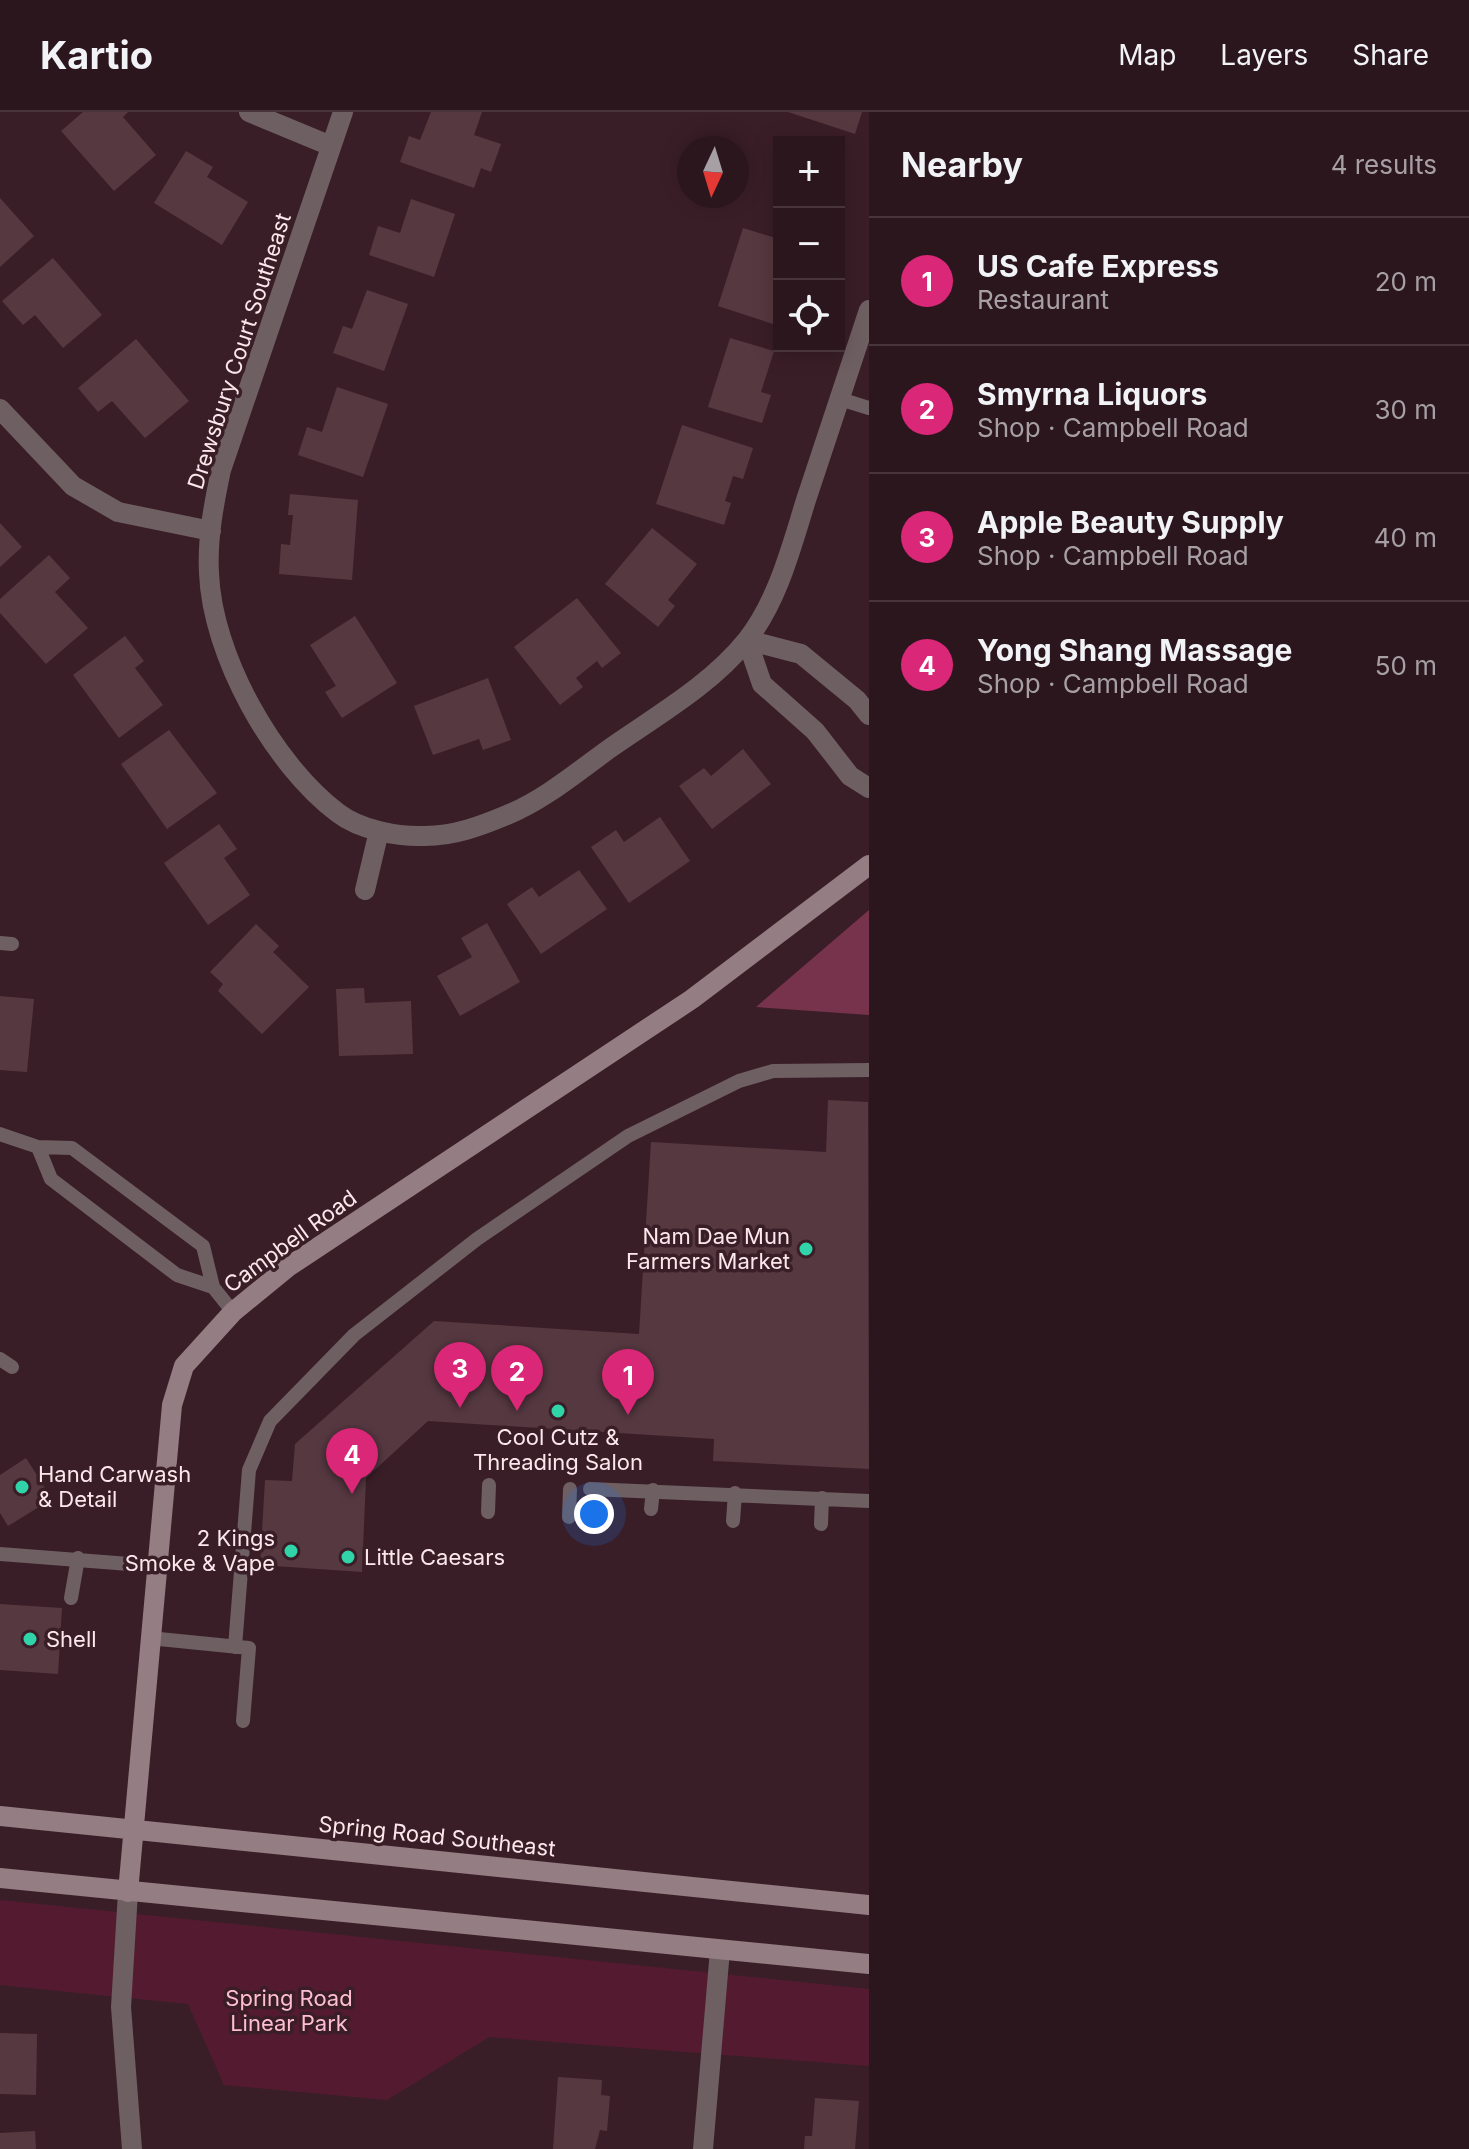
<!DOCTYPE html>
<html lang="en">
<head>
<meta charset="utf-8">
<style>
  :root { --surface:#2c161d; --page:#38232a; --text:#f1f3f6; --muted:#a69fa4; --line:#48353b; --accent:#db2777 }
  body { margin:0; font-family:Inter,sans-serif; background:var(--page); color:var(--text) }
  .controls { position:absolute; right:24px; top:24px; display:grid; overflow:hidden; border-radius:0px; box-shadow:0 4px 20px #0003 }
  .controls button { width:72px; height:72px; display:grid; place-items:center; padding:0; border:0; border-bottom:2px solid var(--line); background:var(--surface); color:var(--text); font:40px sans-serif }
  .compass { position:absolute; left:677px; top:24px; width:72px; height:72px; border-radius:50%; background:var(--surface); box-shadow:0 4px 20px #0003; rotate:184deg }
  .you { position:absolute; left:594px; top:1402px; width:28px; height:28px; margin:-20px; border:6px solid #fff; border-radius:50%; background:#1a73e8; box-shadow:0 0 0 12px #1a73e833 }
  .badge { display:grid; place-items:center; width:52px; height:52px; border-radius:50%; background:var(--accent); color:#fff; font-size:26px; font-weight:700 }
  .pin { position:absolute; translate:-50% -66px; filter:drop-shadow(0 2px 4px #0008) }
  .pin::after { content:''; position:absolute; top:42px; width:28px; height:24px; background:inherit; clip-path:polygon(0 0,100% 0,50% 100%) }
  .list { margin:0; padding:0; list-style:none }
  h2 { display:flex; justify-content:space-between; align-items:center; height:104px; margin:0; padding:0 32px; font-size:34px }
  h2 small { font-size:26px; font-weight:400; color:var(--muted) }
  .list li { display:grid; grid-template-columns:52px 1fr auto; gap:24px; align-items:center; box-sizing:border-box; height:128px; padding:0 32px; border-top:2px solid var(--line) }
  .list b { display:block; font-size:30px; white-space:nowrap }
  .list p { margin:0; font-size:26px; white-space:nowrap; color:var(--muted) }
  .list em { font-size:26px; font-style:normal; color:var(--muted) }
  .icon { flex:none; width:44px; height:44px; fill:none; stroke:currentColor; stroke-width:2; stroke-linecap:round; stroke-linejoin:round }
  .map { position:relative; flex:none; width:869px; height:2037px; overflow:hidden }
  header { display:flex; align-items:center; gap:48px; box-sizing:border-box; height:112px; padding:0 40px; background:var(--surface); border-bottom:2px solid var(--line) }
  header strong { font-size:38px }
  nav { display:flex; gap:44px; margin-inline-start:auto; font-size:28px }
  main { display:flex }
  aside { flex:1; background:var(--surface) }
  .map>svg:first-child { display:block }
  .green { fill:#541b30 }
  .forest { fill:#78334c }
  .building { fill:#563841 }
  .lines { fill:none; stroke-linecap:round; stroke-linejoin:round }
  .lane { stroke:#6e5f63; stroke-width:14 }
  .street { stroke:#6e5f63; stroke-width:20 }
  .secondary { stroke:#957d84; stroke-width:20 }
  .poi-dot { fill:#31d4a9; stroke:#3a1e27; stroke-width:3 }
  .labels { text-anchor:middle; stroke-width:7; stroke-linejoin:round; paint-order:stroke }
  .street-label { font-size:22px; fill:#fbe7ec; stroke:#3a1e27 }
  .poi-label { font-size:22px; fill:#fbe7ec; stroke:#3a1e27; text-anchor:start }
  .park-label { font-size:22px; fill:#febdd0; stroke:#3a1e27 }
</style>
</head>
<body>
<header>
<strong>Kartio</strong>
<nav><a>Map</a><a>Layers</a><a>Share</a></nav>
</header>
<main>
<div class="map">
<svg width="869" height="2037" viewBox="0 0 869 2037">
  <rect width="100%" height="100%" fill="#3a1e27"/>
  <!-- green -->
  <path class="green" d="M 0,1788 L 869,1877 L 869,1954 L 489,1925 L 387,1988 L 224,1973 L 188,1892 L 0,1873 Z"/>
  <!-- forest -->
  <path class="forest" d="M 869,798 L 869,903 L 756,895 Z"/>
  <!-- building -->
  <path class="building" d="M 83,0 L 128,0 L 123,5 L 156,43 L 114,79 L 61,19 Z
    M 431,0 L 482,0 L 474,23 L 501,32 L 491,60 L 481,56 L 474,76 L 400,50 L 409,24 L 420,28 Z
    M 788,0 L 862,0 L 855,22 Z
    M 186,39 L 213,55 L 207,65 L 248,90 L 222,133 L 154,91 Z
    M 0,86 L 34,124 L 0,155 Z
    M 411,87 L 455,102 L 434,165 L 369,143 L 378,114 L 400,121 Z
    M 743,116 L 779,127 L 779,214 L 718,194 Z
    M 53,146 L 102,203 L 63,236 L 35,203 L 23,213 L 2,189 Z
    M 367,178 L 408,192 L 384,259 L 333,241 L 343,214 L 352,217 Z
    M 730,226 L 774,239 L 761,280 L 771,283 L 762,311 L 708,295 Z
    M 136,227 L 189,289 L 145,326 L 112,289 L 98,300 L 78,276 Z
    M 337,275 L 388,292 L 363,365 L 298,343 L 307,315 L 322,320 Z
    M 682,313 L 753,336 L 743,367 L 733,364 L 725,389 L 731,391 L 724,413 L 656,392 Z
    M 290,382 L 358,388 L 352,468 L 279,462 L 281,432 L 290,433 L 293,403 L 288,403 Z
    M 0,411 L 22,435 L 0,455 Z
    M 652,416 L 697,452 L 668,488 L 675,494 L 658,515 L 605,472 Z
    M 49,443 L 70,466 L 55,480 L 88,516 L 46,552 L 0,501 L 0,487 Z
    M 577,486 L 621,541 L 602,556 L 597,549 L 576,566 L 583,575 L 560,593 L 514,535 Z
    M 355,504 L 397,571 L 342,606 L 325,580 L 336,574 L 310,533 Z
    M 125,524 L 144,549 L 135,556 L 163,593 L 119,626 L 73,563 Z
    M 488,566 L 511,628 L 483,638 L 479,627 L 433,643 L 414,594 Z
    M 169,618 L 217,681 L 167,717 L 121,652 Z
    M 743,637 L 771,672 L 712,717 L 679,674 L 704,656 L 711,664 Z
    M 660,705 L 690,749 L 629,791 L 591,735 L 616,718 L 624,730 Z
    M 219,712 L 237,737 L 224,746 L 250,783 L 208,813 L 164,751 Z
    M 579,758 L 607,797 L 541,842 L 507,792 L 532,775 L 539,785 Z
    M 487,811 L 520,870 L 460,904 L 437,864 L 472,845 L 461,826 Z
    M 256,812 L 279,834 L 273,840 L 309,875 L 262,922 L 218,879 L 223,872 L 210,860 Z
    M 364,876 L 365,891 L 411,889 L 413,942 L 339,944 L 336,877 Z
    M 0,884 L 34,887 L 27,960 L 0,958 Z
    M 828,988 L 868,990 L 869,1357 L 713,1349 L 714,1327 L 428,1309 L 366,1366 L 362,1460 L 260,1453 L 265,1368 L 292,1369 L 295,1332 L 434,1209 L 639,1222 L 651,1030 L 826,1040 Z
    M 26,1346 L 52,1387 L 8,1414 L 0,1401 L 0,1363 Z
    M 0,1492 L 62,1496 L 58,1562 L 0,1558 Z
    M 0,1921 L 37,1922 L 36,1983 L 0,1982 Z
    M 558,1965 L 602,1968 L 601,1983 L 610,1984 L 607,2019 L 600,2018 L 595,2037 L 553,2037 Z
    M 815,1986 L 859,1989 L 855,2037 L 804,2037 L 805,2024 L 812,2024 Z
    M 35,2019 L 36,2037 L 0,2037 L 0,2021 Z"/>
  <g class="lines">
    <!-- lane -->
    <path class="lane" d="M 840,287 L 869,296
      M 0,831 L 12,832
      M 0,1022 L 38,1035
      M 213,1175 L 177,1163 L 51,1067 L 38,1035 L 72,1036 L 203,1134 L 213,1175 L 233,1200
      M 0,1247 L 12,1255
      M 590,1377 L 869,1389
      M 651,1397 L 653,1378
      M 488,1400 L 489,1373
      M 569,1405 L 570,1377
      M 733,1409 L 735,1381
      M 821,1412 L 822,1386
      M 0,1442 L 155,1454
      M 71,1486 L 78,1446
      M 149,1526 L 249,1536 L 243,1609
      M 235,1535 L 249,1358 L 270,1309 L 354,1223 L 477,1127 L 628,1024 L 739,969 L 773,959 L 869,958"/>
    <!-- street -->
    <path class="street" d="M 249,0 L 331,34
      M 343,0 L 221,358 C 214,391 207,427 209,461 C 212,543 273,652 338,701 C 360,718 398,725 425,724 C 454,724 481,714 507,703 C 544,688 577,660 609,637 C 656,604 711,573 747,528 C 778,488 791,436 806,388 C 827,325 848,261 869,198
      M 0,297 L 73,374 L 118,400 L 211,419
      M 747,528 L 762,572 L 815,619 L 850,664 L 869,676
      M 747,528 L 801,542 L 857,588 L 869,603
      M 365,778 L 379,719
      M 128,1780 L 121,1895 L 132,2037
      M 703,2037 L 720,1838"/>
    <!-- secondary -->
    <path class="secondary" d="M 0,1704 L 869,1793
      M 0,1766 L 869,1852
      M 128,1780 L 172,1293 L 184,1254 L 233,1200 L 288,1155 L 692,887 L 869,753"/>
  </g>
  <!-- markers -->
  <g class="poi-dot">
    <circle cx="806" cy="1137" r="8"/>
    <circle cx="558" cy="1299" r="8"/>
    <circle cx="22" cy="1375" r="8"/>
    <circle cx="291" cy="1439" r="8"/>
    <circle cx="348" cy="1445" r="8"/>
    <circle cx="30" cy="1527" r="8"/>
  </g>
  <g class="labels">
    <!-- street labels -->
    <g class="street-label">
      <text transform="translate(239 239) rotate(-72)" y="8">Drewsbury Court Southeast</text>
      <text transform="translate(290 1129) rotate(-36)" y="8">Campbell Road</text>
      <text transform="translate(437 1724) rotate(6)" y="8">Spring Road Southeast</text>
    </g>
    <!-- poi labels -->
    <g class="poi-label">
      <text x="790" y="1132" text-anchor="end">Nam Dae Mun<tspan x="790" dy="25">Farmers Market</tspan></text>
      <text x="558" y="1333" text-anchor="middle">Cool Cutz &amp;<tspan x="558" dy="25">Threading Salon</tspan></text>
      <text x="38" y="1370">Hand Carwash<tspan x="38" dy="25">&amp; Detail</tspan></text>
      <text x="275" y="1434" text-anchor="end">2 Kings<tspan x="275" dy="25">Smoke &amp; Vape</tspan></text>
      <text x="364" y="1453">Little Caesars</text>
      <text x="46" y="1535">Shell</text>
    </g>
    <!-- park labels -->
    <g class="park-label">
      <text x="289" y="1894">Spring Road<tspan x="289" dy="25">Linear Park</tspan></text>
    </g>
  </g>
</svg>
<div class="controls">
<button>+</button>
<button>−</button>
<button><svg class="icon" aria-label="locate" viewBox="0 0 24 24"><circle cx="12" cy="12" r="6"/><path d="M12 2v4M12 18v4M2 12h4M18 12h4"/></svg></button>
</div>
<svg class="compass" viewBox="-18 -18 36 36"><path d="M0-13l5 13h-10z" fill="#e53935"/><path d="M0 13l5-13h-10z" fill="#a69fa4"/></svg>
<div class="you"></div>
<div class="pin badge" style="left:628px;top:1303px">1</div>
<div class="pin badge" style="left:517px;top:1299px">2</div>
<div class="pin badge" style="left:460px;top:1296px">3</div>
<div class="pin badge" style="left:352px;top:1382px">4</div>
</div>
<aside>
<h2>Nearby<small>4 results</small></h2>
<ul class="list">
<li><span class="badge">1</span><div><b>US Cafe Express</b><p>Restaurant</p></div><em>20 m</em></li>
<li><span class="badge">2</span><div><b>Smyrna Liquors</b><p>Shop · Campbell Road</p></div><em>30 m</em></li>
<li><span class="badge">3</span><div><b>Apple Beauty Supply</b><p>Shop · Campbell Road</p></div><em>40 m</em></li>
<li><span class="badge">4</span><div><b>Yong Shang Massage</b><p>Shop · Campbell Road</p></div><em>50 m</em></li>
</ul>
</aside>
</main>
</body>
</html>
